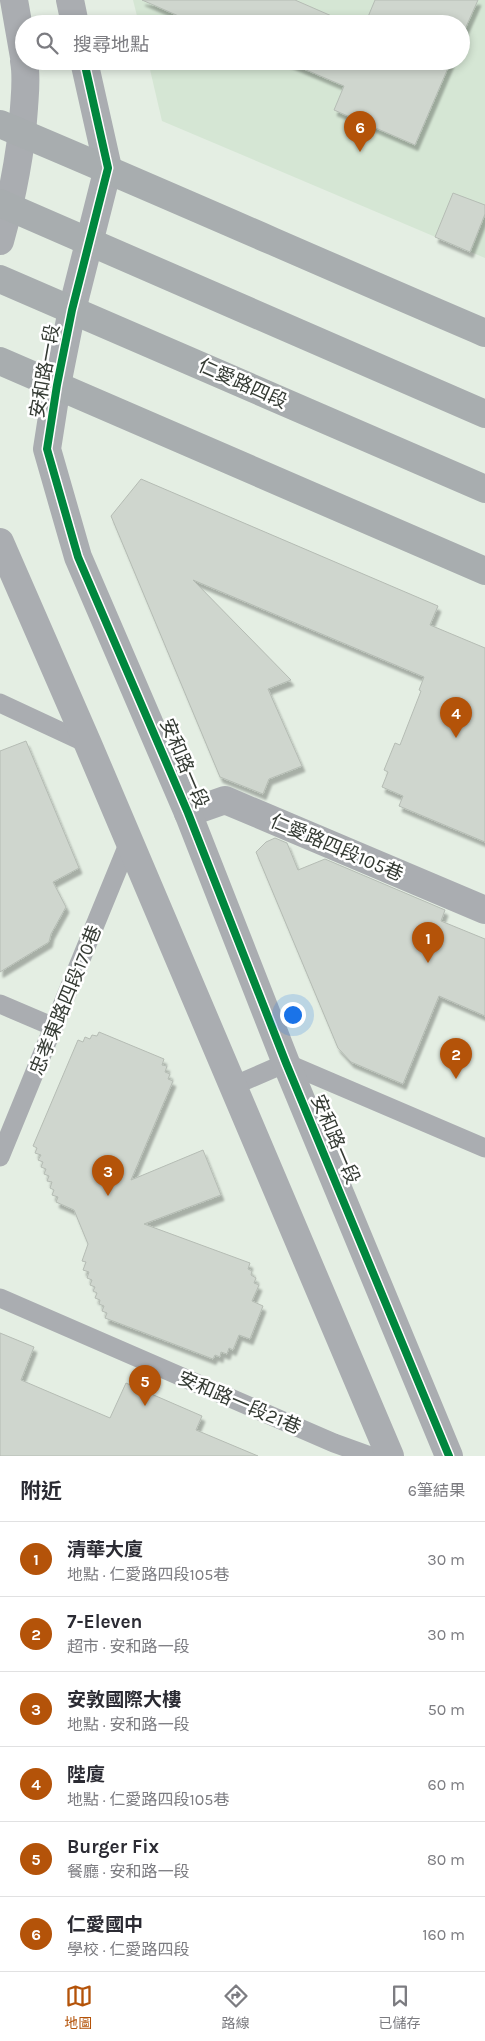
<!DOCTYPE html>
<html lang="zh-TW">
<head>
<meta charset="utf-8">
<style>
  :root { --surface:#fff; --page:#f2f2f3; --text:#2b2b33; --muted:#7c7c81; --line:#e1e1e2; --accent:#b45309 }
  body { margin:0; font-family:Karla,"Noto Sans TC",sans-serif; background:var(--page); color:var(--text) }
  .you { position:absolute; left:292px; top:1014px; width:18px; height:18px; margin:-12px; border:4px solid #fff; border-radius:50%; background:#1a73e8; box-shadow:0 0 0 8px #1a73e833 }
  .badge { display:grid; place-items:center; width:32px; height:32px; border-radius:50%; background:var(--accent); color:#fff; font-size:16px; font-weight:700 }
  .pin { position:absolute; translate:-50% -41px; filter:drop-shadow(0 1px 2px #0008) }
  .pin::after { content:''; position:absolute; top:26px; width:18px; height:15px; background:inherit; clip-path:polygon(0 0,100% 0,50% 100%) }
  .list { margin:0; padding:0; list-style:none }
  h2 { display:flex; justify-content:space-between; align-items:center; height:65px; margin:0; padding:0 20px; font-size:21px }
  h2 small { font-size:16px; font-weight:400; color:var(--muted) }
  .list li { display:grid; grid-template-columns:32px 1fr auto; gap:15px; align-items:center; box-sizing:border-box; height:75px; padding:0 20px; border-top:1px solid var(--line) }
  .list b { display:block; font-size:19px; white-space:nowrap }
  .list p { margin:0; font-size:16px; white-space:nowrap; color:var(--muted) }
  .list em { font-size:16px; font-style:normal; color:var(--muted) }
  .icon { flex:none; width:28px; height:28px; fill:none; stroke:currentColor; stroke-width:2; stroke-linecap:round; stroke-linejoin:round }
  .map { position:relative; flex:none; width:485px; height:1456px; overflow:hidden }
  .search { position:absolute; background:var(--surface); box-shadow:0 2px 8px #0003; left:15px; right:15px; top:15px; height:55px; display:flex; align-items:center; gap:12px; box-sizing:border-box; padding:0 18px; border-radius:28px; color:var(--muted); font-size:19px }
  .sheet { height:515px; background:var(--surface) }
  nav { display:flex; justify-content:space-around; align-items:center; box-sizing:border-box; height:70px; border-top:1px solid var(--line); background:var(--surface); font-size:14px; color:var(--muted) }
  nav a { display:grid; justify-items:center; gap:2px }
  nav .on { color:var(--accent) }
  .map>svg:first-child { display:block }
  .built { fill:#d5e6d4 }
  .building { fill:#cfd6ce; stroke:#b5bcb4; filter:url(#shadow) }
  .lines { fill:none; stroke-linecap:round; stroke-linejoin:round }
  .service { stroke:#aaadb1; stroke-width:19 }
  .minor { stroke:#aaadb1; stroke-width:28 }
  .tertiary { stroke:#aaadb1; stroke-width:28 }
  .secondary { stroke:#a8adaf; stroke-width:28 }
  .cycleway-casing { stroke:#fff; stroke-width:11 }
  .cycleway { stroke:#00873e; stroke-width:8 }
  .labels { text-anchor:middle; stroke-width:5; stroke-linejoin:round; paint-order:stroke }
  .street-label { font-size:19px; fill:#353b34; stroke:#fff }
</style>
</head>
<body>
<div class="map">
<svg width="485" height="1456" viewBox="0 0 485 1456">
  <defs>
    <filter id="shadow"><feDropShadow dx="3" dy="5.5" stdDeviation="1" flood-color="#0004"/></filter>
  </defs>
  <rect width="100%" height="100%" fill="#e4eee3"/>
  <!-- built -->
  <path class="built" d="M 133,0 L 485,0 L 485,258 L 162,121 L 148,61 L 461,61 L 461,24 L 139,24 Z"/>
  <!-- building -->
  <path class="building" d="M 142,0 L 295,0 L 350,24 L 197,24 Z
    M 375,0 L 478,0 L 461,38 L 461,24 L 365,24 Z
    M 285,61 L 451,61 L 415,145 L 334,110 L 344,86 Z
    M 453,193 L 485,205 L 485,214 L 470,252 L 435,237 Z
    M 141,479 L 438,606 L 430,625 L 485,648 L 485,842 L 399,806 L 403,796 L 382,787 L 388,772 L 384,770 L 395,743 L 400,745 L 421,691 L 419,690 L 424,677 L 193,580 L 291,680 L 268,689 L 302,766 L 269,779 L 263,794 L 220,777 L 111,516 Z
    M 26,741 L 79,868 L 53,882 L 66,907 L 51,934 L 49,942 L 0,972 L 0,751 Z
    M 275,838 L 287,843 L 298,870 L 325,859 L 445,910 L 441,921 L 485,939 L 485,1016 L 439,996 L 403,1084 L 351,1062 L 338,1048 L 256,852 L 266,842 Z
    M 99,1032 L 164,1059 L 162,1065 L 167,1066 L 165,1072 L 170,1074 L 168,1079 L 173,1081 L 131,1180 L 203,1150 L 221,1195 L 144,1224 L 250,1263 L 248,1269 L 252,1271 L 251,1275 L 256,1278 L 254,1283 L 259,1285 L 252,1301 L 263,1306 L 250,1339 L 239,1335 L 233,1350 L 229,1348 L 227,1354 L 221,1352 L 220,1357 L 215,1355 L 213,1359 L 105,1318 L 107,1313 L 102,1311 L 104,1306 L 99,1304 L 100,1300 L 95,1298 L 97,1293 L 93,1291 L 95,1287 L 90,1285 L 92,1280 L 87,1278 L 89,1272 L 83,1270 L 86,1262 L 82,1261 L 88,1244 L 74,1210 L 56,1202 L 58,1197 L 52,1195 L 54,1190 L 50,1188 L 52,1182 L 47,1181 L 49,1176 L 44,1174 L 46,1169 L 41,1167 L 43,1162 L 38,1160 L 41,1155 L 35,1153 L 37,1148 L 33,1146 L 78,1040 L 83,1042 L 85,1037 L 90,1039 L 92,1035 L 97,1036 Z
    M 0,1333 L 34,1347 L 21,1380 L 110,1418 L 126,1383 L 202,1416 L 196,1430 L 258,1456 L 0,1456 Z"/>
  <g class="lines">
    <!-- service -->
    <path class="service" d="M 0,703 L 88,744
      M 0,1004 L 54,1027
      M 233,1086 L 286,1063 L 485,1148
      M 0,1157 L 129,842
      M 0,1298 L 334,1443 L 370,1456"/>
    <!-- minor -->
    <path class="minor" d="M 188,813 L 225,800 L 485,910"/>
    <!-- tertiary -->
    <path class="tertiary" d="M 14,0 L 24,57
      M 70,0 L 75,24
      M 84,61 L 108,168 L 72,310 L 57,385 L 47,449 L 78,557 L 188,813 L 286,1063 L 449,1456
      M 0,241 C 12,198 21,153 24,108 C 25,92 27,77 24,61
      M 0,542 L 88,744 L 390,1456"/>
    <!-- secondary -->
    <path class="secondary" d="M 0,124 C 162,192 323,264 485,333
      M 0,203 L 485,414
      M 0,279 L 485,489
      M 0,361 L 485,571"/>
    <defs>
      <path id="cycleway" d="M 84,61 L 108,168 L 72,310 L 57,385 L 47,449 L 78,557 L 188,813 L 286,1063 L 449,1456"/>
    </defs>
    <!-- cycleway casing -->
    <use href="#cycleway" class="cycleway-casing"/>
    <!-- cycleway -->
    <use href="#cycleway" class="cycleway"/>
  </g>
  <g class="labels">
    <!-- street labels -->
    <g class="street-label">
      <text transform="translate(44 371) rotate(-80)" y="7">安和路一段</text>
      <text transform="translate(243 383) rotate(24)" y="7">仁愛路四段</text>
      <text transform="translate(185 763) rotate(67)" y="7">安和路一段</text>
      <text transform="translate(337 847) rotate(23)" y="7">仁愛路四段105巷</text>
      <text transform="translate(65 1000) rotate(-68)" y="7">忠孝東路四段170巷</text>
      <text transform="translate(336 1139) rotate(67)" y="7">安和路一段</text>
      <text transform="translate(240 1402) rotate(23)" y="7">安和路一段21巷</text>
    </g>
  </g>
</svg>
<div class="you"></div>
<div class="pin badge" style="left:428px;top:963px">1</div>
<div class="pin badge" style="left:456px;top:1079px">2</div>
<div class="pin badge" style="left:108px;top:1196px">3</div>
<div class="pin badge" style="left:456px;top:738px">4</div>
<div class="pin badge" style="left:145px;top:1406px">5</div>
<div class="pin badge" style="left:360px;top:152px">6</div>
<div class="search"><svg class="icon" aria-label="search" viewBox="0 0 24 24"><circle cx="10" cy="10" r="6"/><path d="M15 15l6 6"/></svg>搜尋地點</div>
</div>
<section class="sheet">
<h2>附近<small>6筆結果</small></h2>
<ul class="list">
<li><span class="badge">1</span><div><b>清華大廈</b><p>地點 · 仁愛路四段105巷</p></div><em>30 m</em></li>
<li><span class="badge">2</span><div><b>7-Eleven</b><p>超市 · 安和路一段</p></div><em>30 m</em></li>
<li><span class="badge">3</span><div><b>安敦國際大樓</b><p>地點 · 安和路一段</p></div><em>50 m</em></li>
<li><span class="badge">4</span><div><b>陛廈</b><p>地點 · 仁愛路四段105巷</p></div><em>60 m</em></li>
<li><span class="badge">5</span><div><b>Burger Fix</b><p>餐廳 · 安和路一段</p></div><em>80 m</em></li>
<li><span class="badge">6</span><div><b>仁愛國中</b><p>學校 · 仁愛路四段</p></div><em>160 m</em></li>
</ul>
</section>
<nav>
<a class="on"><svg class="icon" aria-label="map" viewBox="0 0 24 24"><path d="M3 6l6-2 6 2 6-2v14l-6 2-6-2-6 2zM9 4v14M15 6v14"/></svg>地圖</a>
<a><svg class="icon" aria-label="directions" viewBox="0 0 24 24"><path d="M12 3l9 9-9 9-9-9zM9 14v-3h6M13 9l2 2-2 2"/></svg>路線</a>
<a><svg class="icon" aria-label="saved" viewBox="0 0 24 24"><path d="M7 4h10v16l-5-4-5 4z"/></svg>已儲存</a>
</nav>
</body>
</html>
